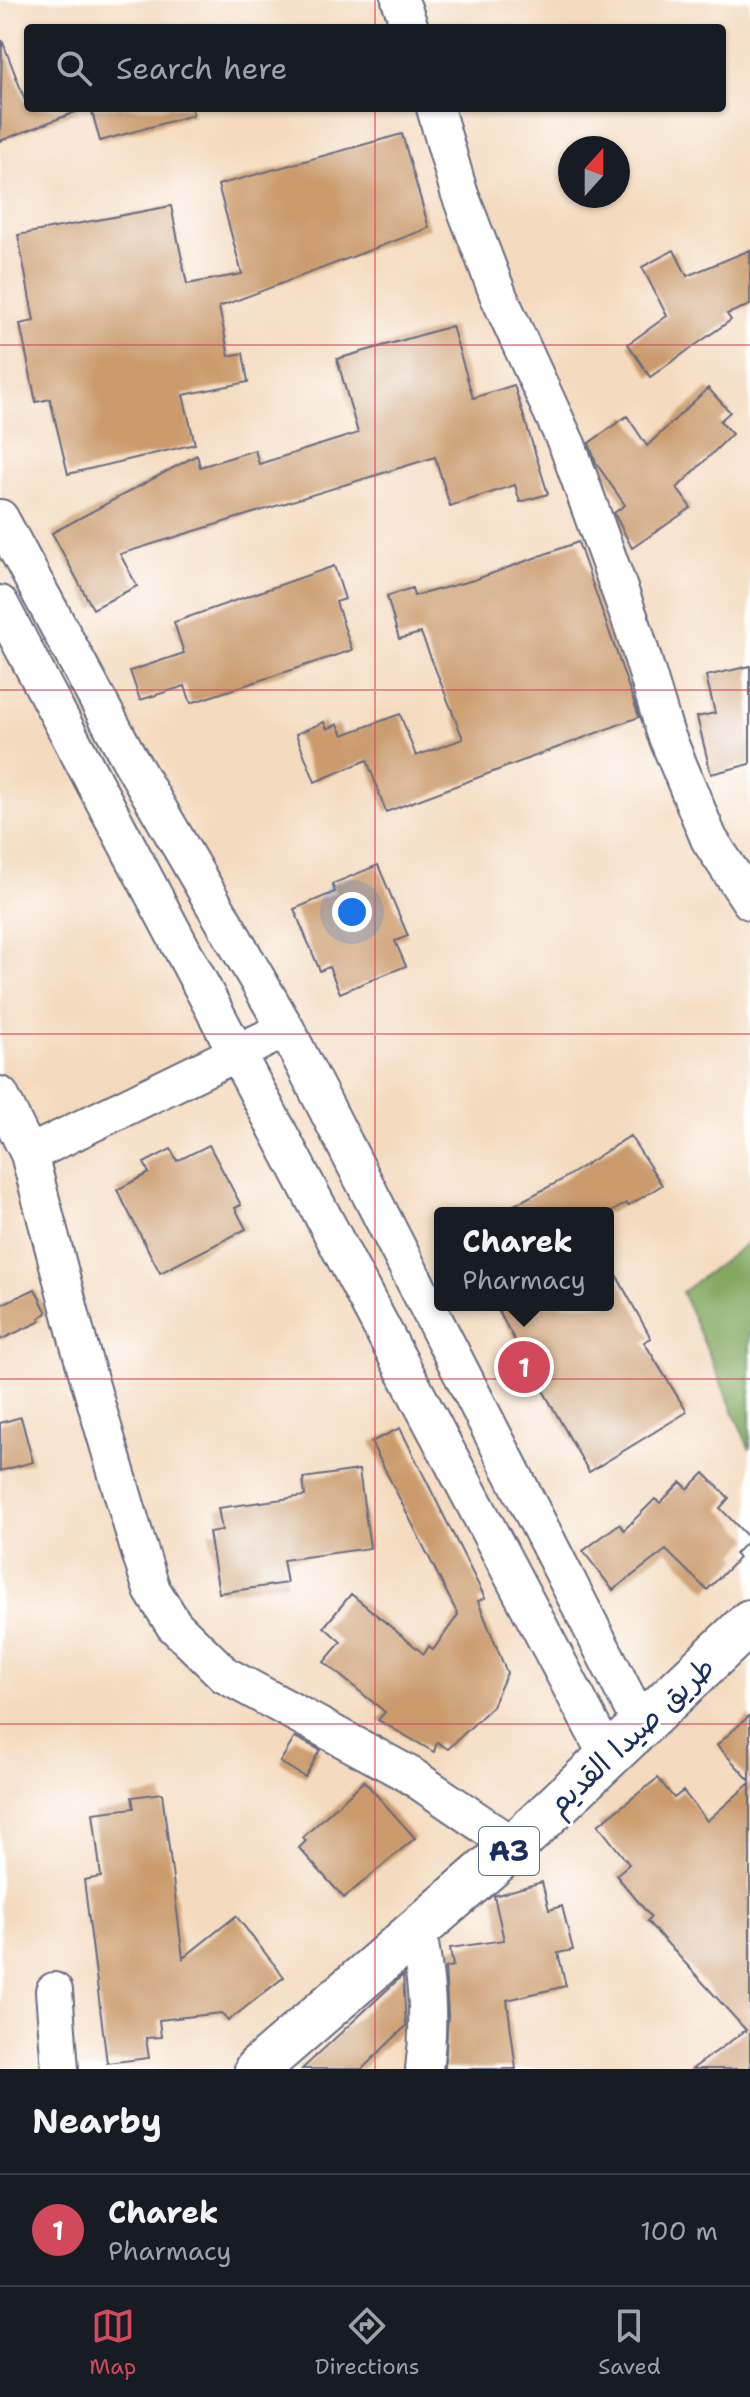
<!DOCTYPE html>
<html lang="en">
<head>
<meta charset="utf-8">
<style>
  :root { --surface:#171b24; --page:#242831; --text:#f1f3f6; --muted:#9ea1a6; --line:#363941; --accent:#d1495b }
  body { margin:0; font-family:"Shantell Sans","Playpen Sans Arabic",sans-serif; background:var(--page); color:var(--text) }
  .compass { position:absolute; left:558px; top:136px; width:72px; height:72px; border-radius:50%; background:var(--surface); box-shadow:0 2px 6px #0004; rotate:21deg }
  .you { position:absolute; left:352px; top:912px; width:28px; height:28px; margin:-20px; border:6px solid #fff; border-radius:50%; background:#1a73e8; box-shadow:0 0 0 12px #1a73e833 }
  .badge { display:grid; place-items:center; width:52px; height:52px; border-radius:50%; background:var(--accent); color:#fff; font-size:26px; font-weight:700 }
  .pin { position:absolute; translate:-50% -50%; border:4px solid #fff; box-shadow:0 2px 8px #0006 }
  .popup { position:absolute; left:434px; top:1207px; width:180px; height:104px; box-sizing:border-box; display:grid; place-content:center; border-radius:8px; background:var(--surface); filter:drop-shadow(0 2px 6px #0005); font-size:26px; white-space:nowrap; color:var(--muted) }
  .popup b { font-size:30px; color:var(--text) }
  .popup::after { content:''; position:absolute; left:50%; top:100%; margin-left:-16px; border:16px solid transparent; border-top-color:var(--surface) }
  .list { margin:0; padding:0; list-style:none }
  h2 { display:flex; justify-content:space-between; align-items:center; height:104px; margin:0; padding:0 32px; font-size:34px }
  h2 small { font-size:26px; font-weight:400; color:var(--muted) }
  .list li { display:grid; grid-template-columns:52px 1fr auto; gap:24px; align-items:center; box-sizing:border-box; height:112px; padding:0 32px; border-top:2px solid var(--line) }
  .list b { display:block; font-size:30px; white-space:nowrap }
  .list p { margin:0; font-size:26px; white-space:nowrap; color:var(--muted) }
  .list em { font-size:26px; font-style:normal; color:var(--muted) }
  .icon { flex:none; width:44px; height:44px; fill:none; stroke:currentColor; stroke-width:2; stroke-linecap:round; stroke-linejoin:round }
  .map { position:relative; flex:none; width:750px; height:2069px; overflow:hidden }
  .search { position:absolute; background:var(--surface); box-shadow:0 2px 6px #0004; left:24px; right:24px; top:24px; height:88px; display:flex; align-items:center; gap:20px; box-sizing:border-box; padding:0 28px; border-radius:8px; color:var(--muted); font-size:30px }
  .sheet { height:216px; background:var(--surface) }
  nav { display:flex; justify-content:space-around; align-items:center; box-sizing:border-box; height:112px; border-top:2px solid var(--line); background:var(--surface); font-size:22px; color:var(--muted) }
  nav a { display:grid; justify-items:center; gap:4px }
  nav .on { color:var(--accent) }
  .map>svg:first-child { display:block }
  .forest { fill:#80a65b; stroke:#4e6a5c; stroke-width:2 }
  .building { fill:#cb9b6d }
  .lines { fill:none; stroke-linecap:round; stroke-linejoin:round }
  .minor-casing { stroke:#676b80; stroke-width:40 }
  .highway-casing { stroke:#676b80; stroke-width:48 }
  .minor { stroke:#fff; stroke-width:36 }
  .highway { stroke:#fff; stroke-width:44 }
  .grid { fill:none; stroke:#d1495b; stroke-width:2; stroke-opacity:0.55 }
  .labels { text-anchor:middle; stroke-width:6; stroke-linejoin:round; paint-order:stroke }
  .shield { fill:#fff; stroke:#5f6d8e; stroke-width:2 }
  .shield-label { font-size:28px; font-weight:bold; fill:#1b2f5e }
  .street-label { font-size:30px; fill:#1b2f5e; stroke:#fff }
</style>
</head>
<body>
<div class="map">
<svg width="750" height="2069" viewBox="0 0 750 2069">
  <rect width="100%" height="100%" fill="#fff"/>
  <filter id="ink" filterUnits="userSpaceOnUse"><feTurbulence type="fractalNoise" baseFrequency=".0125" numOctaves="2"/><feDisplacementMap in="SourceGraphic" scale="16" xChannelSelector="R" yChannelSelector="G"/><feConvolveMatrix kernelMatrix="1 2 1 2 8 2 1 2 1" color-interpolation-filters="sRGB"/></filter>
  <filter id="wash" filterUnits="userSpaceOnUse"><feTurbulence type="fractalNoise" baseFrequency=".006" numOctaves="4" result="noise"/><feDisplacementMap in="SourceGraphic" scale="32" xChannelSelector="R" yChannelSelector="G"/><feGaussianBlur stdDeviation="1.8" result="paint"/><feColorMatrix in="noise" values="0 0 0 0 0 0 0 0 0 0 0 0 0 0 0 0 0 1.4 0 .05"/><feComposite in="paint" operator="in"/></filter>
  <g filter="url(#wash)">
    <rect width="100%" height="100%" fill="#f4dbbf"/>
    <!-- forest -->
    <path class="forest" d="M 750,1241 L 750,1450 L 682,1292 Z"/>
    <g id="blocks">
      <!-- building -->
      <path class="building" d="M 2,40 L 28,108 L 81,110 L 0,141 Z
        M 91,108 L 192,108 L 193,115 L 100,141 Z
        M 402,134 L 429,228 L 219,307 L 229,356 L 243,353 L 248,382 L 183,395 L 195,444 L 68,474 L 50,399 L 36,402 L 20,324 L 34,321 L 18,235 L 171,206 L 187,284 L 242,274 L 218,185 Z
        M 674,250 L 687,276 L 750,250 L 750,305 L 727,314 L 731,320 L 650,377 L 628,344 L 667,316 L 642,267 Z
        M 452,326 L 473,398 L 514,385 L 548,494 L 520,502 L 515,485 L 450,506 L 435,457 L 120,554 L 137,586 L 93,609 L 52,533 L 197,455 L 200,467 L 255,450 L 259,464 L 358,433 L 337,359 Z
        M 708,388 L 730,412 L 720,421 L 732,434 L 677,488 L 691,508 L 632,548 L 614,513 L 625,505 L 596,463 L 589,443 L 627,416 L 647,446 Z
        M 578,542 L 639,717 L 386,812 L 367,760 L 315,782 L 296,734 L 324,722 L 327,729 L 338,724 L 343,735 L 400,714 L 416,756 L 463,739 L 421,633 L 399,639 L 387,596 L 412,588 L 414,596 L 474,580 Z
        M 334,566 L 345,599 L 336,602 L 352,650 L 191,703 L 185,686 L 140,700 L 130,671 L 184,653 L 174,622 Z
        M 750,666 L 750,764 L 711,774 L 697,717 L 715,713 L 706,676 Z
        M 378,865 L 408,936 L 395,941 L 406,966 L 340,993 L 329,967 L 320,971 L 294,909 L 335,892 L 332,884 Z
        M 630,1136 L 662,1185 L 628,1206 L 626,1203 L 610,1213 L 499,1213 L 560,1181 Z
        M 209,1145 L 241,1205 L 235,1208 L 246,1229 L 160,1273 L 117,1190 L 149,1173 L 144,1163 L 171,1149 L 177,1161 Z
        M 608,1260 L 651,1338 L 644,1342 L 687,1412 L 589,1472 L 495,1305 L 608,1305 Z
        M 35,1289 L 47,1313 L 39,1318 L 41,1321 L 0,1340 L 0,1305 Z
        M 21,1417 L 33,1462 L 0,1471 L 0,1423 Z
        M 400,1428 L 485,1598 L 478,1601 L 507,1673 L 491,1708 L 448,1749 L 437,1742 L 434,1752 L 378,1720 L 385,1712 L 324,1662 L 341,1642 L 324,1627 L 351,1594 L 424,1654 L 429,1646 L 433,1650 L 458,1615 L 371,1442 Z
        M 359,1470 L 370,1548 L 283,1560 L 287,1583 L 219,1593 L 209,1532 L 222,1530 L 218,1508 L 305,1496 L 303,1478 Z
        M 704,1473 L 729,1498 L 720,1508 L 750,1539 L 735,1554 L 739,1558 L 707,1590 L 666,1550 L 613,1590 L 583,1551 L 619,1524 L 624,1530 L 655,1499 L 660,1503 L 681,1482 L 688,1489 Z
        M 750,1715 L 750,1781 L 717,1745 Z
        M 295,1737 L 320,1750 L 305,1777 L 280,1762 Z
        M 658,1778 L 674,1798 L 683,1791 L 707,1821 L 750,1783 L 750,2069 L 692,2069 L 746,2030 L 647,1921 L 651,1917 L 616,1875 L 629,1864 L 598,1825 Z
        M 364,1781 L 415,1838 L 344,1898 L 299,1848 L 306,1841 L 303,1837 Z
        M 162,1793 L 183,1958 L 236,1916 L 284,1977 L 228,2021 L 221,2013 L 159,2020 L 161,2037 L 146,2038 L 149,2058 L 107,2063 L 84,1880 L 101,1877 L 93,1813 L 134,1808 L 132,1797 Z
        M 542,1882 L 549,1910 L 562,1906 L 573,1950 L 558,1953 L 566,1986 L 507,2000 L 516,2069 L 445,2069 L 448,2015 L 445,1968 L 453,1966 L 450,1948 L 504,1940 L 494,1896 Z
        M 403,1975 L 406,2026 L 362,2069 L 302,2069 Z"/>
    </g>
  </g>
  <g filter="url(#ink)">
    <use href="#blocks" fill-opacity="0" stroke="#676b80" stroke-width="2"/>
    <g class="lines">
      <defs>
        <path id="minor" d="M 400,0 L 410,28
          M 435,108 L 459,192 L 499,297 L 568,447 L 634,630 L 665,732 L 709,839 L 750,901
          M 0,518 L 129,758 L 286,1029 L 642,1727
          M 0,604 L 608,1757
          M 0,1095 L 29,1154 L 79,1345 L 137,1543 L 152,1590 L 174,1625 L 225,1675 L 410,1775 L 514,1846
          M 29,1154 L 286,1029
          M 417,1927 C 426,1975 431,2020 424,2069
          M 54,1991 L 60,2069"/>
        <path id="highway" d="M 257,2069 L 514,1846 L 750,1622"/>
      </defs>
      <!-- minor casing -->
      <use href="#minor" class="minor-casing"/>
      <!-- highway casing -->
      <use href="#highway" class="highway-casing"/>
      <!-- minor -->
      <use href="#minor" class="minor"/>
      <!-- highway -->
      <use href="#highway" class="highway"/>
    </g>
  </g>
  <!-- grid -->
  <path class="grid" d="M 375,0 L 375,28M 375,108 L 375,2069M 0,345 L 750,345M 0,690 L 750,690M 0,1034 L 750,1034M 0,1379 L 750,1379M 0,1724 L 750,1724"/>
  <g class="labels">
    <!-- shield labels -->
    <rect class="shield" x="479" y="1827" width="60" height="48" rx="6"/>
    <g class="shield-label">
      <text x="509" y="1861">A3</text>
    </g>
    <!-- street labels -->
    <g class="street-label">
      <text transform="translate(631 1736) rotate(-43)" y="10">طريق صيدا القديم</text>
    </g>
  </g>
</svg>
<svg class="compass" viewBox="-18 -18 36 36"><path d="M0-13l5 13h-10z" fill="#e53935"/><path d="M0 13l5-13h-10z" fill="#9ea1a6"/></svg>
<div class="you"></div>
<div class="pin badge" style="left:524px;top:1367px">1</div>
<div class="popup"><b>Charek</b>Pharmacy</div>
<div class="search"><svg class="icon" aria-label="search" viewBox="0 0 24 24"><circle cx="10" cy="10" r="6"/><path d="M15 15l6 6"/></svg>Search here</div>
</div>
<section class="sheet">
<h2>Nearby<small></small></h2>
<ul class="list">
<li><span class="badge">1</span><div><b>Charek</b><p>Pharmacy</p></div><em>100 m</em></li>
</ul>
</section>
<nav>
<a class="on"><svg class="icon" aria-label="map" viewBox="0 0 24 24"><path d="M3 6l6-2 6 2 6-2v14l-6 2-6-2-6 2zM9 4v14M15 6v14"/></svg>Map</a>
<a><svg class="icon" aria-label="directions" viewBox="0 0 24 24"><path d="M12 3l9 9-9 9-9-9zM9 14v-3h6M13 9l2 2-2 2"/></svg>Directions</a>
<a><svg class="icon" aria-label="saved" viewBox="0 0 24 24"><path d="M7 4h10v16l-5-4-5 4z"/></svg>Saved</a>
</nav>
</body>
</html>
